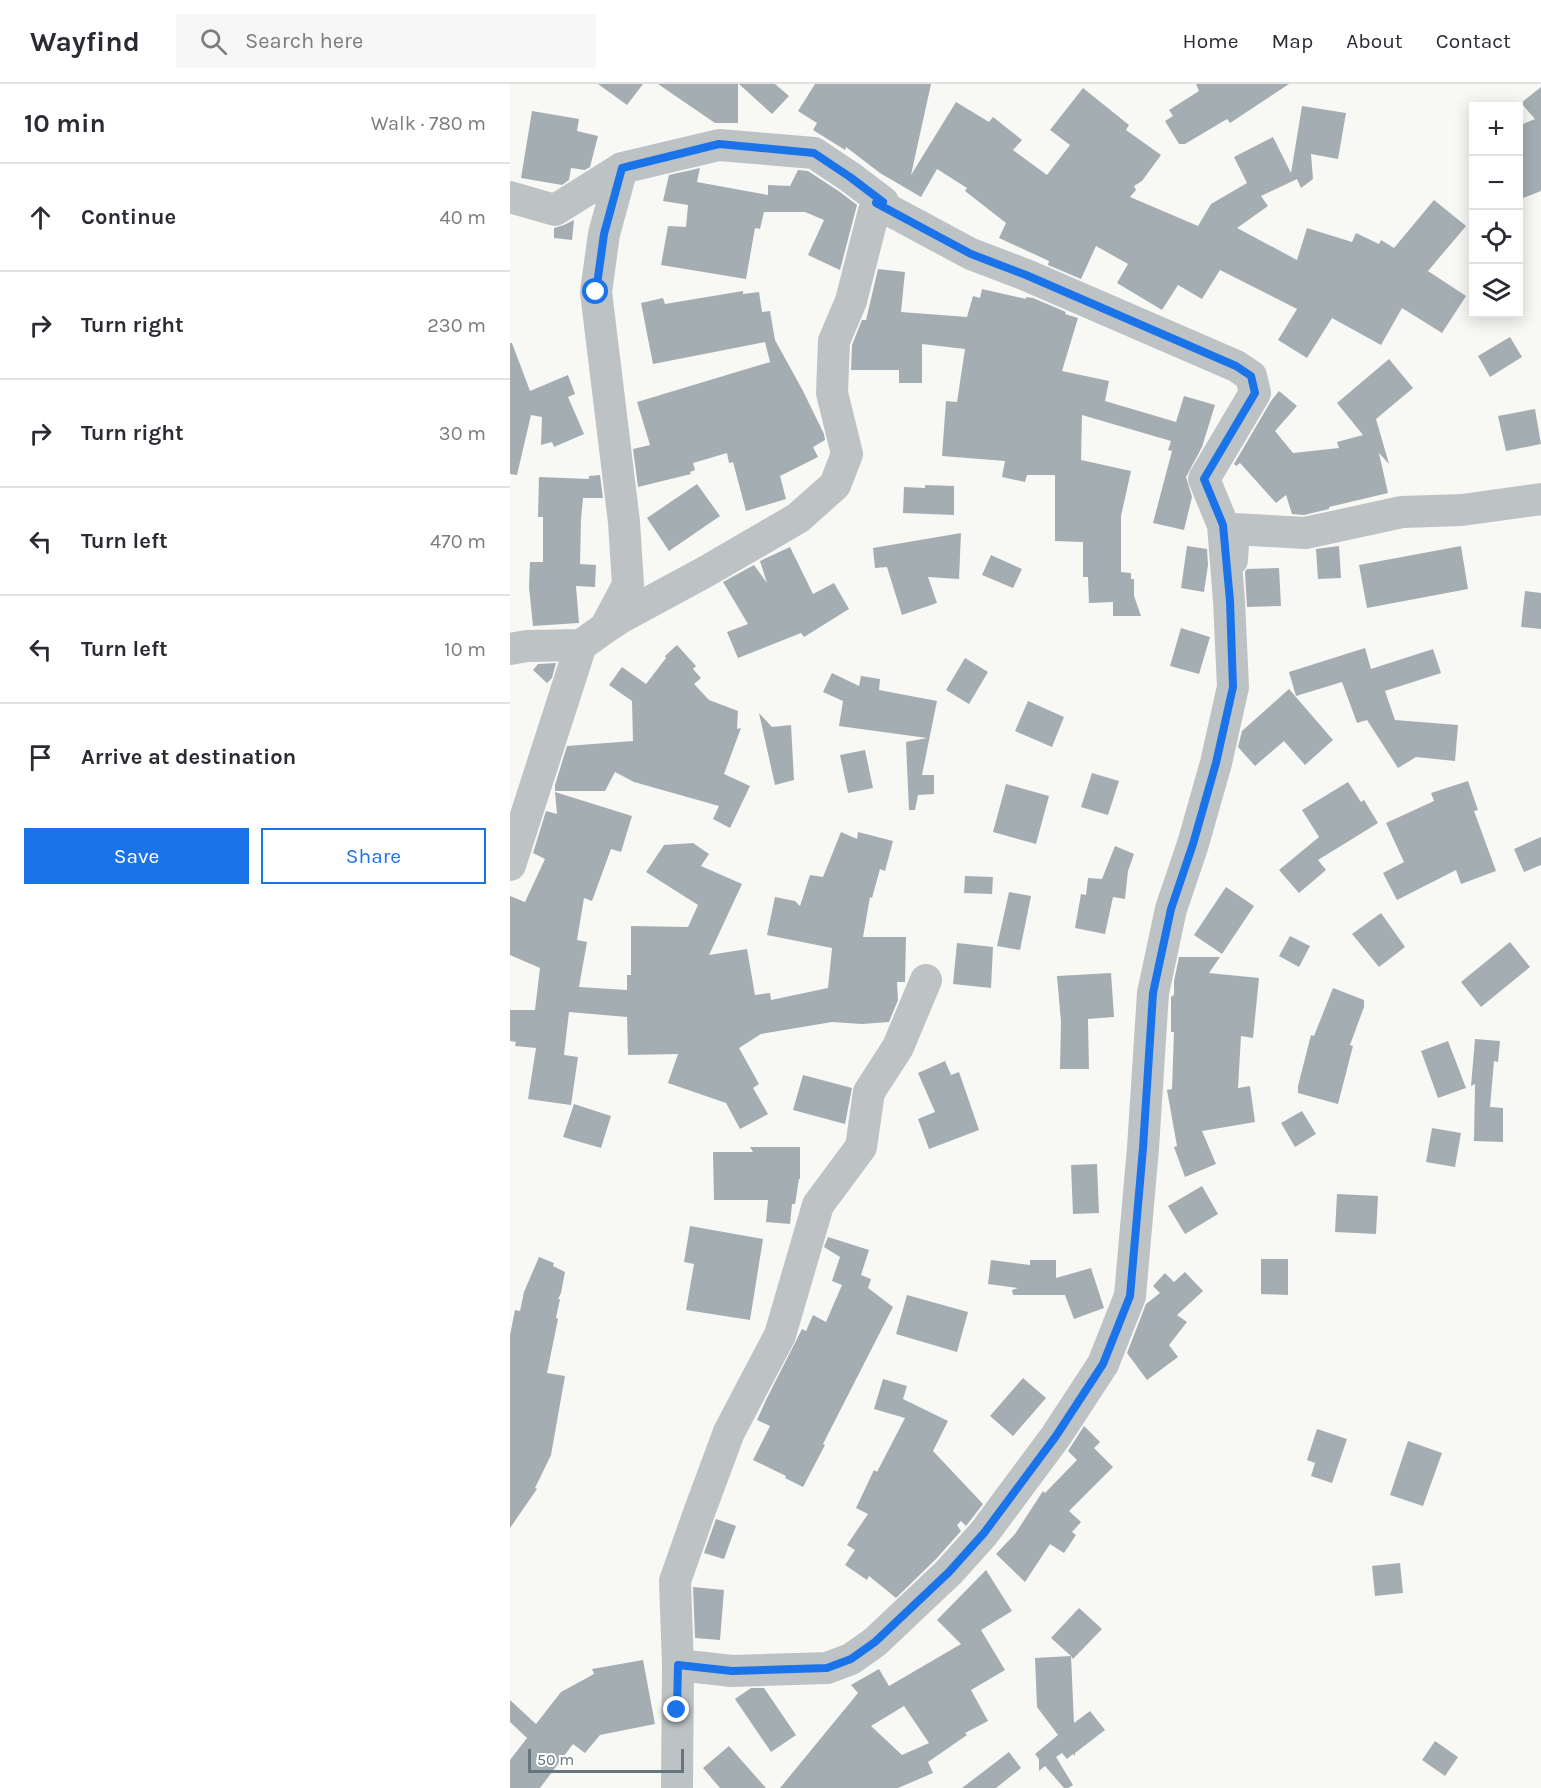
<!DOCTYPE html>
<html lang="en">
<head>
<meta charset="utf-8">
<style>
  :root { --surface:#fff; --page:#f7f7f7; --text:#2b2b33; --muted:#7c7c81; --line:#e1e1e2; --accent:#1a73e8 }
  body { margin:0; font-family:Karla,sans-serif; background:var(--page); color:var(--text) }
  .controls { position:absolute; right:18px; top:18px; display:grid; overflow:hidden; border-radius:0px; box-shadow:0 3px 15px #0003 }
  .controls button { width:54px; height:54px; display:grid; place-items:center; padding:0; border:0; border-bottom:2px solid var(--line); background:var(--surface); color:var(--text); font:30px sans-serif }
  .scale { position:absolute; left:18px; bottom:15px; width:156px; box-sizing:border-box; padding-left:6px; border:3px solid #65767e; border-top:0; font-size:16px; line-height:21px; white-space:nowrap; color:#65767e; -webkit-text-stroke:4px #fff; paint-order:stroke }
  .stop { position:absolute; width:18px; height:18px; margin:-14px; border:4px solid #1a73e8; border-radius:50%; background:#fff }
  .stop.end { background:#1a73e8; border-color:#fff; box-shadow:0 2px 6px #0008 }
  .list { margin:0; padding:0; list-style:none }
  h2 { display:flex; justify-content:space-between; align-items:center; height:78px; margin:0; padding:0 24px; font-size:26px }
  h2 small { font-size:20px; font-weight:400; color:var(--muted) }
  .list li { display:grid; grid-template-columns:39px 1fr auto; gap:18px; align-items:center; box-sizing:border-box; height:108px; padding:0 24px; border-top:2px solid var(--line) }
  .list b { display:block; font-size:22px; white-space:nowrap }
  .list em { font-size:20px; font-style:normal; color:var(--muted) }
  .actions { display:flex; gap:12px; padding:18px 24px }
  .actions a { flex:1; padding:14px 0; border:2px solid var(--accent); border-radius:0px; text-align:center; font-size:21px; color:var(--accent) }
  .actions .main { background:var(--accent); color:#fff }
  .icon { flex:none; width:33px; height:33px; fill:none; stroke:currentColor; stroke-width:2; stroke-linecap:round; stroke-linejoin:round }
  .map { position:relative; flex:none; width:1031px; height:1704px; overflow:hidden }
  header { display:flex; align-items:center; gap:36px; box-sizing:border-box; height:84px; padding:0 30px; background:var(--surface); border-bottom:2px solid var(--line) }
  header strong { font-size:28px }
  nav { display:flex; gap:33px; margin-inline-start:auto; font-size:21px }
  .search { width:420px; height:54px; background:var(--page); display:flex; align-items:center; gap:15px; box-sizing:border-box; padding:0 21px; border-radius:0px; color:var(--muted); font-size:22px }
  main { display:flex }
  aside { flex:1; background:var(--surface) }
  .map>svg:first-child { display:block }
  .building { fill:#a4aeb2; fill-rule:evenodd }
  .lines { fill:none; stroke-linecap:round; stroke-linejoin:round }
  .minor { stroke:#bdc2c5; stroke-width:32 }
  .route { stroke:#1a73e8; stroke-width:8 }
</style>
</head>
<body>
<header>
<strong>Wayfind</strong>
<div class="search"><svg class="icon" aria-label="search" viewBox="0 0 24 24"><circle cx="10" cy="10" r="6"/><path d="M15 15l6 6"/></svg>Search here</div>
<nav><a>Home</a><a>Map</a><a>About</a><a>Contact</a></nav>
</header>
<main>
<aside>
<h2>10 min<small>Walk · 780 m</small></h2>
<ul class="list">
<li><svg class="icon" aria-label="ahead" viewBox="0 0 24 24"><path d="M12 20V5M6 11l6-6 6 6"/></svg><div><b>Continue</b></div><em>40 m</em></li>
<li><svg class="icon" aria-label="right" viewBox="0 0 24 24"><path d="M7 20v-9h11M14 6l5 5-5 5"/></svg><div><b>Turn right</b></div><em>230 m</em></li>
<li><svg class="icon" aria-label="right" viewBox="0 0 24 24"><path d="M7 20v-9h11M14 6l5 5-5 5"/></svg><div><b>Turn right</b></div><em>30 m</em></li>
<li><svg class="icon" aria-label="left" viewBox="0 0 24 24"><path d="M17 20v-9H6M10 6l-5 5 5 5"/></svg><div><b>Turn left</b></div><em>470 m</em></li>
<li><svg class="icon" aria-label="left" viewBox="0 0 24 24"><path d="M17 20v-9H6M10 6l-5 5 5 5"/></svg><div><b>Turn left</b></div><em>10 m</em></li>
<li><svg class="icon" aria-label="arrive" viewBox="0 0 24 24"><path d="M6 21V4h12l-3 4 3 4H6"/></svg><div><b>Arrive at destination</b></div></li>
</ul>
<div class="actions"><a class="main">Save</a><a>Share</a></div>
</aside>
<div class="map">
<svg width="1031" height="1704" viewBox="0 0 1031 1704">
  <rect width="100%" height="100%" fill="#f8f8f5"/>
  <!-- building -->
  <path class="building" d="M 88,0 L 133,0 L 117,21 Z
    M 148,0 L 228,0 L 228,39 L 205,39 Z
    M 229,0 L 265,0 L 279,12 L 262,30 Z
    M 305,0 L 421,0 L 401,91 L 446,18 L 479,38 L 483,33 L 512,56 L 503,66 L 537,91 L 560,61 L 540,46 L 573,4 L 619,41 L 616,46 L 651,71 L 632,97 L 624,102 L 626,106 L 620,113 L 688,142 L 701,120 L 737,99 L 724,73 L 763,53 L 781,89 L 792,22 L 836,29 L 828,75 L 801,70 L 803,95 L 791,104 L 787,95 L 751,112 L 758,122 L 727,144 L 787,176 L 797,144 L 842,158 L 846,149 L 869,160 L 871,156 L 884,164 L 924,116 L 956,142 L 918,187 L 956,212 L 932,249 L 892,224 L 871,261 L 822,234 L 797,274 L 768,256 L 787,225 L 710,186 L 692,215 L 668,201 L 652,226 L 607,199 L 618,180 L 586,162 L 571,195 L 538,181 L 539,177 L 489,154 L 496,139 L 455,107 L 457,104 L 427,85 L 411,113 L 370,89 L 336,63 L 335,66 L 303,46 L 307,39 L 288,27 Z
    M 686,0 L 779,0 L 720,39 L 717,35 L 675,60 L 669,60 L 655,37 L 663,32 L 659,26 L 689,7 Z
    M 1031,3 L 1031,107 L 1008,116 L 1008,42 L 1025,35 L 1011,19 Z
    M 22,27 L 69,35 L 67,47 L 88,52 L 80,83 L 75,86 L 61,84 L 59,96 L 52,101 L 11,94 Z
    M 190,84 L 187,98 L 258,111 L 258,101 L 280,102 L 288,86 L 298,87 L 330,108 L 347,121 L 330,186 L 298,171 L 314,136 L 295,128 L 254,128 L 250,145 L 245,144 L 236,195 L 151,181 L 158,142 L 176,143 L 178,121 L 153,117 L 159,91 Z
    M 64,136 L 62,156 L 44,154 L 44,144 L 54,141 Z
    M 368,185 L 395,188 L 391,228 L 457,233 L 463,212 L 470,214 L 472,205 L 516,215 L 516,213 L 523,214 L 556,228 L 555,230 L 568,234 L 552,287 L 599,297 L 595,317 L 666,338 L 674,312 L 705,321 L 692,363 L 676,393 L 682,413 L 674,446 L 643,439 L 662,367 L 658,366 L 661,357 L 572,331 L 571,376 L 621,387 L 611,432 L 611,488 L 621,489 L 621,495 L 624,495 L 624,512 L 631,532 L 603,532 L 603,518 L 579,519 L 578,493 L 573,493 L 573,458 L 545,457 L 545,391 L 517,391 L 515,398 L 492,393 L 495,377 L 432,372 L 436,317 L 447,318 L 455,265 L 412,260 L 412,299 L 389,299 L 389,286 L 341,286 L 342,261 L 352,236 L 356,236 Z
    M 233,207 L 233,210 L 249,208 L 252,228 L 260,227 L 265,256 L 293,307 L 314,350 L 315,356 L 303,363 L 308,373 L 270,392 L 276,415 L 236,427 L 223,378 L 219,379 L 217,369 L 183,379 L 185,386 L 180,388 L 181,390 L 128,403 L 123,365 L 140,361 L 127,318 L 260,278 L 255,258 L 143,280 L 131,219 L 153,214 L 155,220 Z
    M 1000,253 L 1012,273 L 980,293 L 968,272 Z
    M 0,259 L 2,259 L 20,307 L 58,291 L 65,310 L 58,313 L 74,350 L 44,363 L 42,358 L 31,361 L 32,333 L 21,331 L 7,391 L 0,390 Z
    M 879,275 L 903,304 L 866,335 L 879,380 L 869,369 L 878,409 L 819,423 L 819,425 L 794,431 L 782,430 L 776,411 L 766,419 L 730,379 L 726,382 L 724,380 L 761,317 L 769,307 L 787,322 L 765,347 L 783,369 L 829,364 L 827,358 L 853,351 L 827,319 Z
    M 1025,325 L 1031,360 L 996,367 L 988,332 Z
    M 90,391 L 93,414 L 73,414 L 71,435 L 70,480 L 86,481 L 85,503 L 66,502 L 69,539 L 23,542 L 19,503 L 20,478 L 33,478 L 33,433 L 28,433 L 29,393 L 79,395 L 79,392 Z
    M 187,400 L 210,432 L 159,467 L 137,434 Z
    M 415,401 L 444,402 L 444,431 L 393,429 L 394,403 L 415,404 Z
    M 451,449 L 449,495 L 418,493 L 427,519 L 392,531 L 377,483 L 365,484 L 363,464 Z
    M 677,462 L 697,465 L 698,481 L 694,508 L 671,504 Z
    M 829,462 L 831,494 L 808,495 L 806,465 Z
    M 951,462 L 958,505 L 857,524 L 849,481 Z
    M 280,463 L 303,510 L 324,499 L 339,525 L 294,553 L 291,549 L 228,574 L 217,548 L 238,540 L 213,498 L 244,481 L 257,499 L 250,477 Z
    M 481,471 L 512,485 L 503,504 L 472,491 Z
    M 769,484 L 771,522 L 737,523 L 735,488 L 737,485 Z
    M 1015,507 L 1031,509 L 1031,545 L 1011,543 Z
    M 671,544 L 700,553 L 689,590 L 660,582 Z
    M 167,561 L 186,582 L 183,585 L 191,594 L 184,600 L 199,616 L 228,627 L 227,645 L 231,644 L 214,690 L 240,702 L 220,744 L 203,735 L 209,722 L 124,698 L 105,688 L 95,707 L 45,707 L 45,701 L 57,662 L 123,657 L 122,617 L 99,601 L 112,583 L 136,600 L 156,574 L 155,572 Z
    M 855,564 L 861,585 L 923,565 L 931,589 L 875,607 L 885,636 L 948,641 L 945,677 L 906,673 L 888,684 L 857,636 L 847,639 L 832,598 L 786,612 L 779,588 Z
    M 455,574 L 478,588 L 459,620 L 436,606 Z
    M 46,579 L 42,594 L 37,599 L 23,586 L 28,580 Z
    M 322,589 L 349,602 L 351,592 L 370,595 L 369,606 L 427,617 L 412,691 L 424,691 L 424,710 L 408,711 L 405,726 L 399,726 L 396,658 L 417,654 L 329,642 L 333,617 L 313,608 Z
    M 779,605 L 823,656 L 795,681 L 774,657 L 745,682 L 728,663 L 732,647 Z
    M 518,617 L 554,633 L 542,663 L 505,647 Z
    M 249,629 L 262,643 L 281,641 L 284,696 L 265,701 Z
    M 355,666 L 363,704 L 338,709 L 330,671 Z
    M 582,689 L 609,697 L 598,731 L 571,723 Z
    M 958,697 L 968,726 L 964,727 L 986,787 L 951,800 L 946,786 L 887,816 L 873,789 L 894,778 L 876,739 L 924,717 L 921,709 Z
    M 838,698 L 851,718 L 854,716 L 868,739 L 808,776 L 816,786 L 789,809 L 769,786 L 809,753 L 792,726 Z
    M 496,700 L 539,712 L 526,760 L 483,748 Z
    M 45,708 L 122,732 L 111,768 L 101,765 L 82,817 L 74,814 L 67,856 L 77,858 L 69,903 L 117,906 L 117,891 L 121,891 L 121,842 L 178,843 L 188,821 L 136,788 L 154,761 L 183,759 L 199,770 L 191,782 L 232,800 L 199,871 L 237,865 L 245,911 L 260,909 L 261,916 L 318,904 L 322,864 L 257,851 L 265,813 L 285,817 L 290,822 L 300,791 L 313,793 L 331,748 L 347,755 L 348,748 L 383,757 L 375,787 L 370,785 L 362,814 L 360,813 L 353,853 L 396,853 L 395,898 L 387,898 L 388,916 L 379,938 L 352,940 L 322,938 L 251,950 L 229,964 L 249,1000 L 243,1004 L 258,1030 L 230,1045 L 216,1019 L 158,999 L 168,970 L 118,971 L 117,933 L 59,928 L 54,971 L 68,973 L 61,1021 L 18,1015 L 26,964 L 5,962 L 6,958 L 0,957 L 0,926 L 25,926 L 30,884 L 0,871 L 0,812 L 15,818 L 35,775 L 23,769 L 36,727 L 47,730 Z
    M 1031,753 L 1031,781 L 1014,788 L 1004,765 Z
    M 605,762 L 624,770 L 618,787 L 615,815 L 603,813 L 595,850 L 565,844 L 571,810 L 576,811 L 578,794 L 592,795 Z
    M 455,792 L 483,793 L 482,810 L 454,809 Z
    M 716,803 L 744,822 L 712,870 L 684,851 Z
    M 499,808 L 521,812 L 510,866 L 487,862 Z
    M 871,829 L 895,863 L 869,883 L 842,850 Z
    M 780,852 L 800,862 L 789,883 L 769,872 Z
    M 1000,858 L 1020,883 L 971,923 L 951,898 Z
    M 447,859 L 483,863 L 481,904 L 443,900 Z
    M 669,873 L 710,873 L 699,889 L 749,894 L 743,954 L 731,952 L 728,1004 L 740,1002 L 745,1038 L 692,1047 L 706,1080 L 675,1093 L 664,1063 L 667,1062 L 657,1006 L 662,1005 L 664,948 L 661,948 L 661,913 L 664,911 L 664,897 Z
    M 601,889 L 604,933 L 578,935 L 579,985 L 550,985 L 551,938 L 547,892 Z
    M 823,904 L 854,916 L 854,923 L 840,961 L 843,962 L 828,1020 L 788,1009 L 788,1002 L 801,951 L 804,952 Z
    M 965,955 L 990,957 L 988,978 L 984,977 L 980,1023 L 993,1024 L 993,1058 L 964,1057 L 965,1000 L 961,1002 Z
    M 938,957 L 956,1004 L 928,1014 L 911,967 Z
    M 435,977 L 441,991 L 449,988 L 469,1046 L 419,1065 L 408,1035 L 425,1028 L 408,989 Z
    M 293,991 L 342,1004 L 335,1040 L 283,1026 Z
    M 64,1020 L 101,1032 L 91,1064 L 53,1053 Z
    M 792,1027 L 806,1050 L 785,1063 L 771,1039 Z
    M 922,1044 L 951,1049 L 945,1083 L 916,1078 Z
    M 240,1063 L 290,1063 L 290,1095 L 289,1095 L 285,1120 L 282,1120 L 280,1140 L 256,1138 L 258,1116 L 204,1116 L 203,1068 L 243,1068 Z
    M 587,1080 L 589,1129 L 563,1130 L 561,1081 Z
    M 692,1102 L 708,1130 L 675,1150 L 658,1122 Z
    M 827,1110 L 868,1112 L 866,1150 L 825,1148 Z
    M 180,1142 L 253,1155 L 240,1236 L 176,1226 L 184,1180 L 174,1178 Z
    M 318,1153 L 359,1166 L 351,1191 L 361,1195 L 358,1204 L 383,1223 L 313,1360 L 315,1361 L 293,1403 L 275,1394 L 276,1392 L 243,1376 L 260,1342 L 247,1336 L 256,1316 L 292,1245 L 296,1247 L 303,1231 L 316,1238 L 332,1201 L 322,1197 L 330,1173 L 314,1163 Z
    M 29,1173 L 44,1179 L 43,1182 L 55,1188 L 51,1209 L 48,1215 L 50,1215 L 46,1234 L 48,1235 L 37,1289 L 55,1292 L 41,1371 L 25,1404 L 27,1405 L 0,1444 L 0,1251 L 5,1226 L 10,1227 L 14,1208 Z
    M 751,1175 L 778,1175 L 778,1211 L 751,1210 Z
    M 481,1176 L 520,1181 L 520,1176 L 546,1176 L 546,1194 L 581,1184 L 594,1224 L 564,1235 L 555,1211 L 503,1211 L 502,1206 L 508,1204 L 478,1200 Z
    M 675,1188 L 693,1207 L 667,1231 L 677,1238 L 659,1261 L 668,1273 L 637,1296 L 617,1269 L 636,1220 L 650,1209 L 643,1202 L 655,1189 L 664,1198 Z
    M 397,1211 L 458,1228 L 447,1268 L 386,1250 Z
    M 513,1294 L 536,1314 L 503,1352 L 480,1332 Z
    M 373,1295 L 397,1302 L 393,1315 L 438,1337 L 423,1367 L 473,1420 L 456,1442 L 451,1437 L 447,1441 L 451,1447 L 426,1475 L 386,1514 L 359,1492 L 357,1496 L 335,1481 L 345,1466 L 337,1461 L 358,1430 L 346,1424 L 364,1386 L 367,1388 L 395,1334 L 364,1325 Z
    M 574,1342 L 590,1358 L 584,1364 L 603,1383 L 559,1427 L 571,1438 L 562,1448 L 566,1451 L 554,1469 L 540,1460 L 515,1498 L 486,1470 L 505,1450 L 533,1407 L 535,1409 L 567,1376 L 558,1367 Z
    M 807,1345 L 837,1355 L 822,1399 L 801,1392 L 805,1379 L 797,1376 Z
    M 898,1357 L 932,1369 L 913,1422 L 880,1411 Z
    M 206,1435 L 226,1442 L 214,1475 L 194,1469 Z
    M 890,1479 L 893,1509 L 865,1512 L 862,1482 Z
    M 476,1486 L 502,1527 L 471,1546 L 495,1586 L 461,1606 L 478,1637 L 455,1649 L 457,1651 L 418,1678 L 423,1689 L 388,1704 L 270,1704 L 348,1609 L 341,1601 L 369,1585 L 379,1602 L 451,1560 L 427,1536 ZM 394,1622 L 419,1659 L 392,1671 L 361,1642 Z
    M 183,1503 L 214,1506 L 210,1556 L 185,1554 Z
    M 569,1524 L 592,1545 L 563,1575 L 561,1572 L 564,1639 L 580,1627 L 595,1646 L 565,1669 L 565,1672 L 563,1670 L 557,1675 L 552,1669 L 546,1673 L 563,1701 L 558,1704 L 554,1704 L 535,1682 L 529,1687 L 529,1675 L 525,1670 L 548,1651 L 527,1623 L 525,1574 L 561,1572 L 541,1554 Z
    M 133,1576 L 145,1640 L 90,1651 L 75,1669 L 63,1660 L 30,1704 L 0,1704 L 0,1676 L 17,1654 L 0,1638 L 0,1616 L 26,1640 L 51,1608 L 84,1590 L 82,1585 Z
    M 241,1604 L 254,1604 L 286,1651 L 261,1668 L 225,1615 Z
    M 925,1657 L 948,1673 L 935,1692 L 912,1676 Z
    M 219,1662 L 232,1677 L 256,1704 L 210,1704 L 193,1684 Z
    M 499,1668 L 511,1684 L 486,1704 L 452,1704 Z"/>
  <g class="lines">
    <!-- minor -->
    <path class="minor" d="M 0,113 L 45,126 L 112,84 L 209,61 L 304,69 L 340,93 L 373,118 L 366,119 L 461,170 L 516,191 L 726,282 L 741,292 L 745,309 L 694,395 L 713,441 L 719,517 L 723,603 L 706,679 L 683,760 L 661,825 L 643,909 L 633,1064 L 620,1212 L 593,1280 L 546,1352 L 474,1449 L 439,1488 L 365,1558 L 341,1575 L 317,1584 L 222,1587 L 168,1581 L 167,1704
      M 722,476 L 724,445 L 795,449 L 892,428 L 952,426 L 1031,415
      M 95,544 L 110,534 L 195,488 L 288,434 L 325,401 L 337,370 L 322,309 L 324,257 L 341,217 L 366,119
      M 0,565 L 17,562 L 71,561 L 95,544 L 118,501 L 114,438 L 86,208 L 94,150 L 112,84
      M 0,781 L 71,561
      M 168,1581 L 165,1497 L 190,1426 L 219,1348 L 270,1251 L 308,1121 L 351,1063 L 359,1008 L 388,963 L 416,896"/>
  </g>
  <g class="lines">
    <!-- route -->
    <path class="route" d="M 86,208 L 94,150 L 112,84 L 209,60 L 304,69 L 340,93 L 373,118 L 366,119 L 461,170 L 516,191 L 726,282 L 741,292 L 745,309 L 694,395 L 713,441 L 720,517 L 723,603 L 706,679 L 683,760 L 661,825 L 643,909 L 633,1064 L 620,1212 L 593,1280 L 546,1352 L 474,1449 L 439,1488 L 365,1558 L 341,1575 L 317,1584 L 222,1587 L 168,1581 L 167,1626"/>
  </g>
</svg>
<div class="controls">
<button>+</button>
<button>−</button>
<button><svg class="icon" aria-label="locate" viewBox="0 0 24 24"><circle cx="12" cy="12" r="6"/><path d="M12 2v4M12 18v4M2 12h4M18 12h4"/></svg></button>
<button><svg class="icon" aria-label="layers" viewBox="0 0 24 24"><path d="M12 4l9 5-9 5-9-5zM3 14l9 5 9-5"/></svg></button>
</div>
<div class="scale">50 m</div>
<div class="stop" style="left:86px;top:208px"></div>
<div class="stop end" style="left:167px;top:1626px"></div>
</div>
</main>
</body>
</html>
